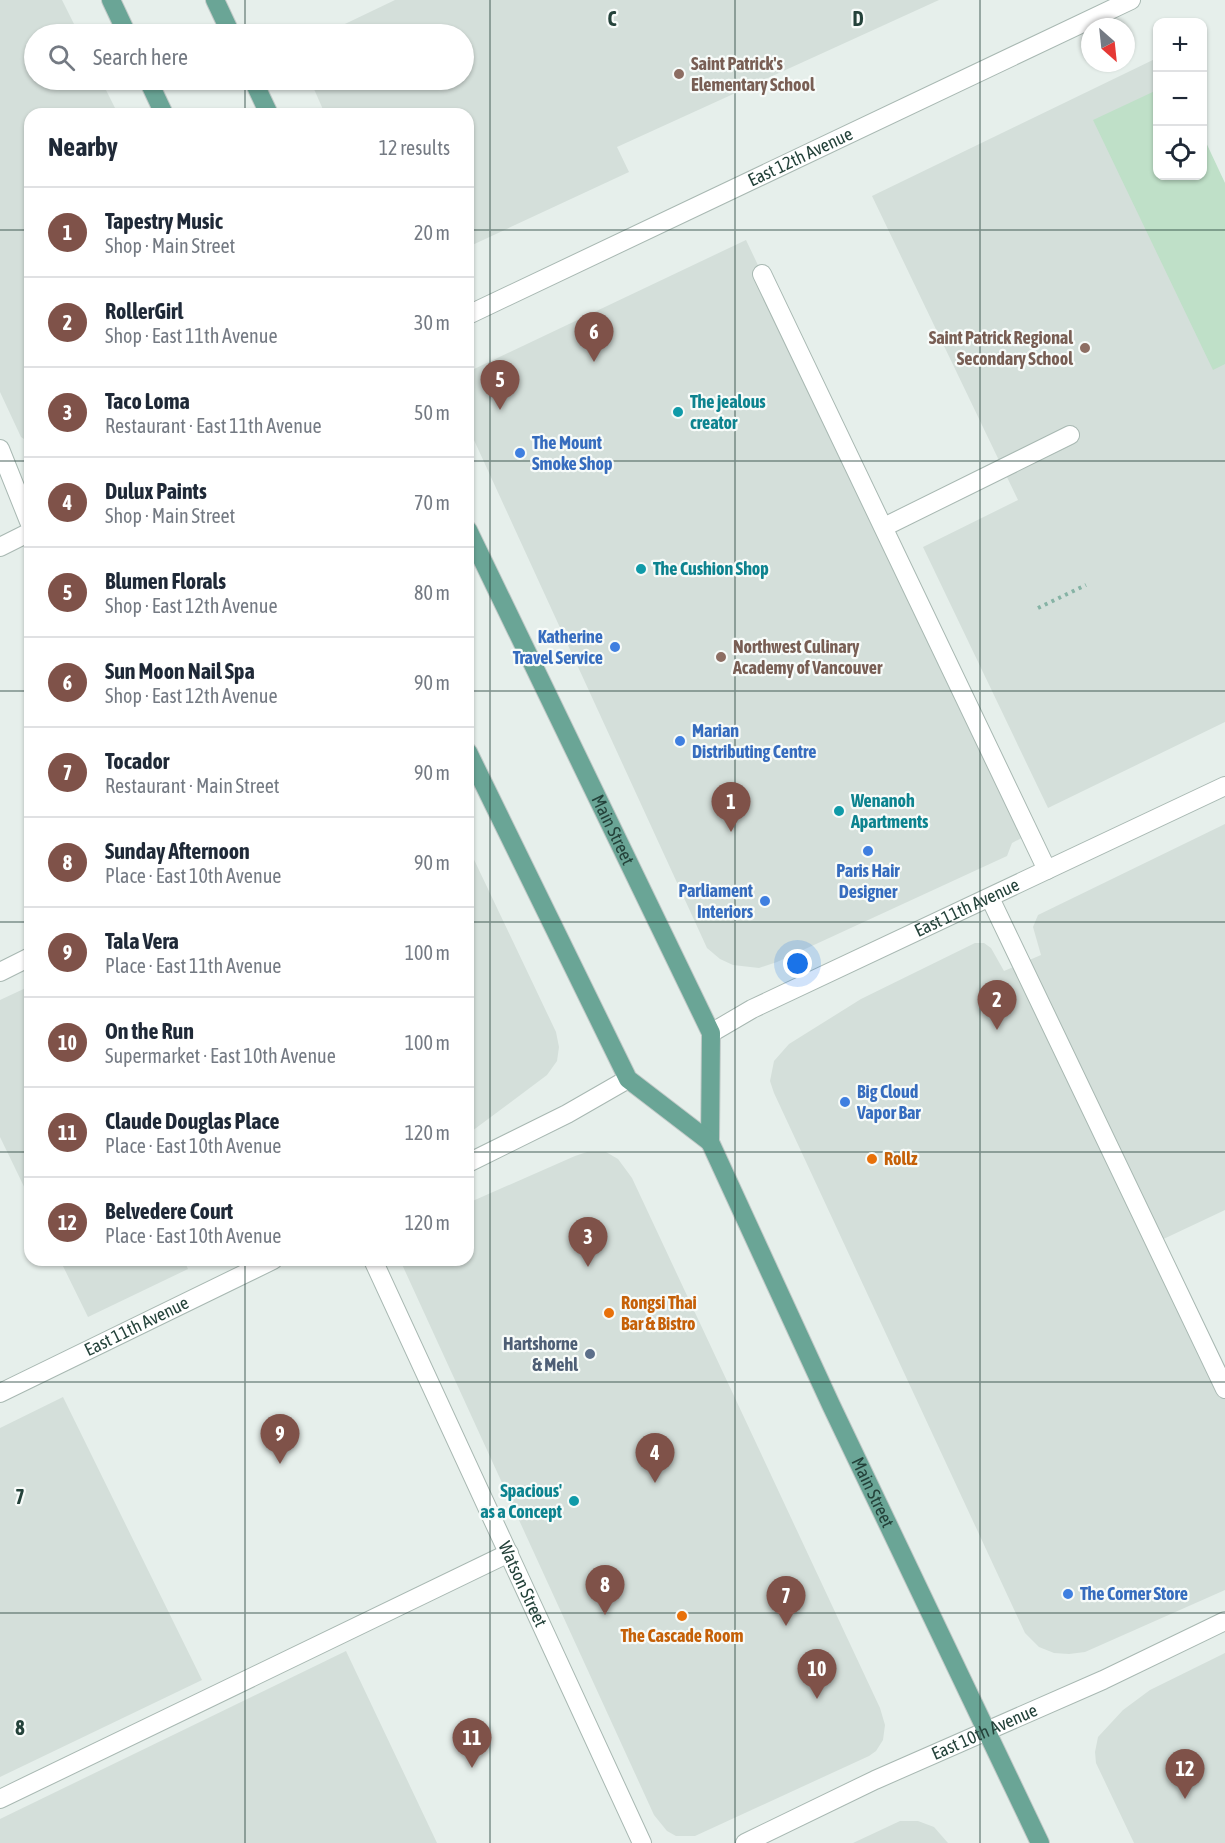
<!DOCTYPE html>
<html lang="en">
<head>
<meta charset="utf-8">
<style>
  :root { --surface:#fff; --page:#f6f6f7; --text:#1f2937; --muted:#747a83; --line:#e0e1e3; --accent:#7f5249 }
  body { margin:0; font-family:"Asap Condensed",sans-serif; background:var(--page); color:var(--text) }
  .controls { position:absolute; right:18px; top:18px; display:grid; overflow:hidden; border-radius:12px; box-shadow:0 2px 4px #0004 }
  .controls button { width:54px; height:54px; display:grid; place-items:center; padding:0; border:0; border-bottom:2px solid var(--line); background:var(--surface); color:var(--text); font:30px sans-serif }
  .compass { position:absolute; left:1081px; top:18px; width:54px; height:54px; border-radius:50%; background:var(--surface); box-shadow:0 2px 4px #0004; rotate:153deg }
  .you { position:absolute; left:798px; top:964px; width:21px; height:21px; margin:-15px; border:4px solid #fff; border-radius:50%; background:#1a73e8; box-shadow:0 0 0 9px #1a73e833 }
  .badge { display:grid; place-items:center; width:39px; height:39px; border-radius:50%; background:var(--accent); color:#fff; font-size:20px; font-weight:700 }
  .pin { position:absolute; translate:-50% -50px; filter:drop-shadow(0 2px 3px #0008) }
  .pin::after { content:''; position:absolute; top:32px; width:21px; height:18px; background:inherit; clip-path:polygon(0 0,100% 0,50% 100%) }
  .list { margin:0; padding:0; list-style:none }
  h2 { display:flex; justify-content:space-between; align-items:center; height:78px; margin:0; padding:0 24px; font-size:26px }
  h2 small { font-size:20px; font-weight:400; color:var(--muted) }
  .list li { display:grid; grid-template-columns:39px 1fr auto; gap:18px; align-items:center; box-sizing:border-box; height:90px; padding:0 24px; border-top:2px solid var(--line) }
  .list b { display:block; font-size:22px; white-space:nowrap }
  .list p { margin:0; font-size:20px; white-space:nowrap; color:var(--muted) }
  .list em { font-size:20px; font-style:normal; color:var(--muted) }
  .icon { flex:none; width:33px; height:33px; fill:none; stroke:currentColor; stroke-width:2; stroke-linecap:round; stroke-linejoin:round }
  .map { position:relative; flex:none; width:1225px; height:1843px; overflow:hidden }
  .search { position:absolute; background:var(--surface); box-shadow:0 2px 4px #0004; left:24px; top:24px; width:450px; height:66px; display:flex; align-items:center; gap:15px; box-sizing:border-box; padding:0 21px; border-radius:33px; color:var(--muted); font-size:22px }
  .panel { position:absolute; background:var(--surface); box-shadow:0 2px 4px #0004; left:24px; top:108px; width:450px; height:1158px; border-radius:18px }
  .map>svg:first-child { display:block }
  .built { fill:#d4dfda }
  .green { fill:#bfe0c8 }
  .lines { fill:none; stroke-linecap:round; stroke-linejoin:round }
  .minor-casing { stroke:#a8b8b2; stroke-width:20 }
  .major-casing { stroke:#c2cac8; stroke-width:20 }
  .path { stroke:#86b3a5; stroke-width:4; stroke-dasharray:3 4.5; stroke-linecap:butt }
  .minor { stroke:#fff; stroke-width:18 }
  .major { stroke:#6aa596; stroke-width:18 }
  .grid { fill:none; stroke:#24423a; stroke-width:1.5; stroke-opacity:0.55 }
  .education-dot { fill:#8d6e63; stroke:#f7fbf9; stroke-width:2 }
  .culture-dot { fill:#0f9aa8; stroke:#f7fbf9; stroke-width:2 }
  .shop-dot { fill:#3f7fe0; stroke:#f7fbf9; stroke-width:2 }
  .food-dot { fill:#e8710a; stroke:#f7fbf9; stroke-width:2 }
  .service-dot { fill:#5c6f8a; stroke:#f7fbf9; stroke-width:2 }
  .labels { text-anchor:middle; stroke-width:4.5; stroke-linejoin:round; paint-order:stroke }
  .education-label { font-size:18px; font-weight:bold; fill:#785e54; stroke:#f7fbf9; text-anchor:start }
  .street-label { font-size:18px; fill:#24423a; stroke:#f7fbf9 }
  .culture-label { font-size:18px; font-weight:bold; fill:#0d838f; stroke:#f7fbf9; text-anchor:start }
  .shop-label { font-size:18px; font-weight:bold; fill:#366cbe; stroke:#f7fbf9; text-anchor:start }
  .food-label { font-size:18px; font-weight:bold; fill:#c56008; stroke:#f7fbf9; text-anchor:start }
  .service-label { font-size:18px; font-weight:bold; fill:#4e5e75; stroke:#f7fbf9; text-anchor:end }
  .grid-label { font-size:20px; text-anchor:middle; font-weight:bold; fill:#24423a; stroke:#f7fbf9; stroke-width:4.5; stroke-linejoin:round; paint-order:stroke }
</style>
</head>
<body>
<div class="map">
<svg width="1225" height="1843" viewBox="0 0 1225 1843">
  <rect width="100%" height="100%" fill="#e6efeb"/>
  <!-- built -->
  <path class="built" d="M 0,0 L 62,0 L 79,34 L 34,34 L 34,80 L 101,80 L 118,114 L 30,114 L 30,443 L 21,437 L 0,392 Z
    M 395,0 L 939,0 L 617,147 L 629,172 L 468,247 L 468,114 L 325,114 L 310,80 L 464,80 L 464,34 L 324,34 Z
    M 1157,58 L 1158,176 L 1202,176 L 1225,183 L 1225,722 L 1048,808 L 923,547 L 1018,500 L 872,196 Z
    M 746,240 L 1029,834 L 1012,843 L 1007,856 L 777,962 L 759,968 L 733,965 L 720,959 L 707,948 L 468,427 L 468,374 L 472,370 Z
    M 1225,824 L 1225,1210 L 1155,1243 L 1225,1390 L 1225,1590 L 1085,1652 L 1069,1654 L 1054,1653 L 1039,1647 L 1025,1633 L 774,1093 L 770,1081 L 774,1061 L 789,1044 L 861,999 L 975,943 L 984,943 L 991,948 L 1004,971 L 1041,955 L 1033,927 L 1038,915 Z
    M 468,847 L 556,1032 L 559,1047 L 557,1061 L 547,1075 L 468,1134 Z
    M 30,986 L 30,1199 L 0,1137 L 0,1000 Z
    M 587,1152 L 606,1152 L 618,1159 L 632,1178 L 880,1708 L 885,1725 L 883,1740 L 876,1751 L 869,1756 L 695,1836 L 676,1836 L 667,1831 L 654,1815 L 400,1260 L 468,1260 L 468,1203 L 575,1156 Z
    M 60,1260 L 184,1260 L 188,1269 L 88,1317 Z
    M 63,1397 L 202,1680 L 0,1777 L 0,1428 Z
    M 346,1651 L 437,1843 L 0,1843 L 0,1819 Z
    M 1225,1653 L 1225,1843 L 1134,1843 L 1096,1763 L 1095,1752 L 1098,1737 L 1123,1710 L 1150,1690 Z
    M 900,1821 L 918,1821 L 934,1827 L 948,1843 L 853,1843 Z"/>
  <!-- green -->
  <path class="green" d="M 1157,90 L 1158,176 L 1202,176 L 1203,136 L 1225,183 L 1225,364 L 1213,370 L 1093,120 Z"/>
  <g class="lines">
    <defs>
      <g id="minor">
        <path d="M 762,274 L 1047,870"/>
        <path id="s1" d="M 468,315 L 1131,0"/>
        <path d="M 0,449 L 30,524"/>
        <path d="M 884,527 L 1070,435"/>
        <path d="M 0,547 L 30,532"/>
        <path d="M 990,898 L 1225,1389"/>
        <path d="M 0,972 L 30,957"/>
        <path id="s2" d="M 711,1033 L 752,1009 L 1225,786"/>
        <path d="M 468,1163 L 567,1114 L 628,1079"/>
        <path id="s3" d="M 373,1260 L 642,1843"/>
        <path id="s4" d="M 0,1393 L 273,1260"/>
        <path d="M 0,1799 L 509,1553"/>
        <path id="s5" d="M 745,1843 L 875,1780 L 1103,1680 L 1225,1621"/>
      </g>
      <g id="major">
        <path d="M 111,0 L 127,34"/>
        <path d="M 215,0 L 231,34"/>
        <path d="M 148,80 L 164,114"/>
        <path d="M 253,80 L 269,114"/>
        <path id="s6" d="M 468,530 L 711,1033 L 710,1142 L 831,1405 L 1040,1843"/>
        <path d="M 468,752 L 628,1079 L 710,1142"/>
      </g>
    </defs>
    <!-- minor casing -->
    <use href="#minor" class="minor-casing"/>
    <!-- major casing -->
    <use href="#major" class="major-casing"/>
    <!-- path -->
    <path class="path" d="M 1038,608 L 1086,585"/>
    <!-- minor -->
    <use href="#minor" class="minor"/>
    <!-- major -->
    <use href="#major" class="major"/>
  </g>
  <!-- grid -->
  <path class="grid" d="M 245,0 L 245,34M 490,0 L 490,1843M 735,0 L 735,1843M 980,0 L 980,1843M 245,80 L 245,114M 0,230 L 30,230M 468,230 L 1225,230M 0,461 L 30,461M 468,461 L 1225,461M 0,691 L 30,691M 468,691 L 1225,691M 0,922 L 30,922M 468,922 L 1225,922M 0,1152 L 30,1152M 468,1152 L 1225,1152M 245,1260 L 245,1843M 0,1382 L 1225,1382M 0,1613 L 1225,1613"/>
  <!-- markers -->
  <g class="education-dot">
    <circle cx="679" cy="74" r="6"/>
    <circle cx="1085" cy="348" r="6"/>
    <circle cx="721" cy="657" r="6"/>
  </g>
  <g class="culture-dot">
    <circle cx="678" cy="412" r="6"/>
    <circle cx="641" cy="569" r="6"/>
    <circle cx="839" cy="811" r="6"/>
    <circle cx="574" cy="1501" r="6"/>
  </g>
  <g class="shop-dot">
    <circle cx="520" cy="453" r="6"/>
    <circle cx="615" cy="647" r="6"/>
    <circle cx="680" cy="741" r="6"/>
    <circle cx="868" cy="851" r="6"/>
    <circle cx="765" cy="901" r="6"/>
    <circle cx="845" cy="1102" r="6"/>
    <circle cx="1068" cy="1594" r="6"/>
  </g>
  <g class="food-dot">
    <circle cx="872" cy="1159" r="6"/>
    <circle cx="609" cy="1313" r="6"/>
    <circle cx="682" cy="1616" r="6"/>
  </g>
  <circle class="service-dot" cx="590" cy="1354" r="6"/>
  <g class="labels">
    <!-- education labels -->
    <g class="education-label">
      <text x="691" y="70">Saint Patrick's<tspan x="691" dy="21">Elementary School</tspan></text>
      <text x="1073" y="344" text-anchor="end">Saint Patrick Regional<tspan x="1073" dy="21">Secondary School</tspan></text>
      <text x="733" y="653">Northwest Culinary<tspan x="733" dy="21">Academy of Vancouver</tspan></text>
    </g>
    <!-- street labels -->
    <g class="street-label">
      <text dy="6" stroke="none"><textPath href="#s1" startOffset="368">East 12th Avenue</textPath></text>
      <text dy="6" stroke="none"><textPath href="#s6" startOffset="333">Main Street</textPath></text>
      <text dy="6" stroke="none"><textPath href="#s2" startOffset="285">East 11th Avenue</textPath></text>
      <text dy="6" stroke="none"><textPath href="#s4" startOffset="152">East 11th Avenue</textPath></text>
      <text dy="6" stroke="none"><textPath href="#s6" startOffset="1054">Main Street</textPath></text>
      <text dy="6" stroke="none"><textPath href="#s3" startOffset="357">Watson Street</textPath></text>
      <text dy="6" stroke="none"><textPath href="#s5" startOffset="264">East 10th Avenue</textPath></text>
    </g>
    <!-- culture labels -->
    <g class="culture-label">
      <text x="690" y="408">The jealous<tspan x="690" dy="21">creator</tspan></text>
      <text x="653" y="575">The Cushion Shop</text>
      <text x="851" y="807">Wenanoh<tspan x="851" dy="21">Apartments</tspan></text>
      <text x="562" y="1497" text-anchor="end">Spacious'<tspan x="562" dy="21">as a Concept</tspan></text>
    </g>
    <!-- shop labels -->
    <g class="shop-label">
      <text x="532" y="449">The Mount<tspan x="532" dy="21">Smoke Shop</tspan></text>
      <text x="603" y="643" text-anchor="end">Katherine<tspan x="603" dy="21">Travel Service</tspan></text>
      <text x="692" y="737">Marian<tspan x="692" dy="21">Distributing Centre</tspan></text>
      <text x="868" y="877" text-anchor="middle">Paris Hair<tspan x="868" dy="21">Designer</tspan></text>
      <text x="753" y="897" text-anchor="end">Parliament<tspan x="753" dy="21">Interiors</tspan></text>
      <text x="857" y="1098">Big Cloud<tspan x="857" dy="21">Vapor Bar</tspan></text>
      <text x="1080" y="1600">The Corner Store</text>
    </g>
    <!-- food labels -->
    <g class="food-label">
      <text x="884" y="1165">Rollz</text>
      <text x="621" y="1309">Rongsi Thai<tspan x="621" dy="21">Bar &amp; Bistro</tspan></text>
      <text x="682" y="1642" text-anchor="middle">The Cascade Room</text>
    </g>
    <!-- service labels -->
    <g class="service-label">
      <text x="578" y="1350">Hartshorne<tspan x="578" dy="21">&amp; Mehl</tspan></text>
    </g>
  </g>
  <g class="grid-label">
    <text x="612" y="26">C</text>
    <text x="858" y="26">D</text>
    <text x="20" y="1504">7</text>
    <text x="20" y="1735">8</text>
  </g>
</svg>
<div class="controls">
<button>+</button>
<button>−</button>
<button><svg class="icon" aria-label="locate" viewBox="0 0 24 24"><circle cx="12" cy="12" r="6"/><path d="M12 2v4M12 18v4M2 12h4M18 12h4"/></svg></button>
</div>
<svg class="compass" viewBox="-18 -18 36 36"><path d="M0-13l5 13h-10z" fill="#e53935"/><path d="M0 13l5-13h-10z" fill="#747a83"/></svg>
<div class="you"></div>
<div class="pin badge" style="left:731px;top:832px">1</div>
<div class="pin badge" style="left:997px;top:1030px">2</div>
<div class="pin badge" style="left:588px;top:1267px">3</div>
<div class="pin badge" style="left:655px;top:1483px">4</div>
<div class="pin badge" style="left:500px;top:410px">5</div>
<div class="pin badge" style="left:594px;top:362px">6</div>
<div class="pin badge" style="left:786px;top:1626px">7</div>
<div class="pin badge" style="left:605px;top:1615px">8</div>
<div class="pin badge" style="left:280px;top:1464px">9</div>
<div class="pin badge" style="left:817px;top:1699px">10</div>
<div class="pin badge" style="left:472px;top:1768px">11</div>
<div class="pin badge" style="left:1185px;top:1799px">12</div>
<div class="search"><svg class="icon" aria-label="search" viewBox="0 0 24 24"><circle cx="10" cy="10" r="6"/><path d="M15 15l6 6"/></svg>Search here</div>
<section class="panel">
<h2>Nearby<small>12 results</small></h2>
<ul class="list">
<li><span class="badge">1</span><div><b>Tapestry Music</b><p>Shop · Main Street</p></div><em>20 m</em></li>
<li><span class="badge">2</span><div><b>RollerGirl</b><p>Shop · East 11th Avenue</p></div><em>30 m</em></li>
<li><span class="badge">3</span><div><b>Taco Loma</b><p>Restaurant · East 11th Avenue</p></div><em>50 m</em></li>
<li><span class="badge">4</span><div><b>Dulux Paints</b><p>Shop · Main Street</p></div><em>70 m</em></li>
<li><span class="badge">5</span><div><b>Blumen Florals</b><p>Shop · East 12th Avenue</p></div><em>80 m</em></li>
<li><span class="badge">6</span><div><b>Sun Moon Nail Spa</b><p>Shop · East 12th Avenue</p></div><em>90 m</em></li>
<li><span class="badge">7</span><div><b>Tocador</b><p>Restaurant · Main Street</p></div><em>90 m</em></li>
<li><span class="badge">8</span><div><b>Sunday Afternoon</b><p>Place · East 10th Avenue</p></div><em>90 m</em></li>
<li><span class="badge">9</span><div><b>Tala Vera</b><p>Place · East 11th Avenue</p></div><em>100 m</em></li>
<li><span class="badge">10</span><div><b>On the Run</b><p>Supermarket · East 10th Avenue</p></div><em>100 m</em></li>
<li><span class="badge">11</span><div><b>Claude Douglas Place</b><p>Place · East 10th Avenue</p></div><em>120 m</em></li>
<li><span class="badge">12</span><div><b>Belvedere Court</b><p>Place · East 10th Avenue</p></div><em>120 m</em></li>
</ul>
</section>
</div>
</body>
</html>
